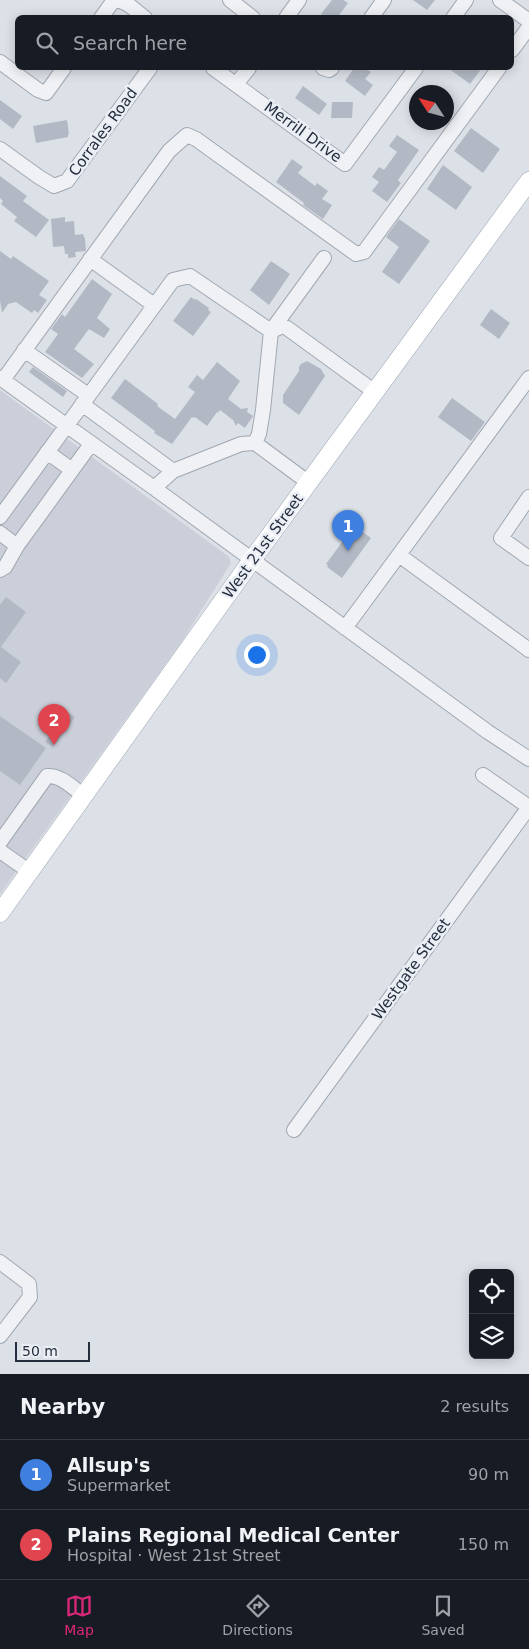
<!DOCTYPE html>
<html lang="en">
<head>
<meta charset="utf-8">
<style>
  :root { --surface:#171b24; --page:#242831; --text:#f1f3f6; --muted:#9ea1a6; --line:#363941; --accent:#db2777 }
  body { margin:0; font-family:"DejaVu Sans",sans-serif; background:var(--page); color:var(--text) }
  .controls { position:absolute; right:15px; bottom:15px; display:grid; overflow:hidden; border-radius:8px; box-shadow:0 2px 12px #0003 }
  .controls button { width:45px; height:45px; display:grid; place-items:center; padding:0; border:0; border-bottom:1px solid var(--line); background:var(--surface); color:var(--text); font:25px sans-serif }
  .compass { position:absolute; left:409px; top:85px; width:45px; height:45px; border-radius:50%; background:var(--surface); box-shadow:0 2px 12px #0003; rotate:306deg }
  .scale { position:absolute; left:15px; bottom:12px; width:75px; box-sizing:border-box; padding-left:5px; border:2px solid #252e3e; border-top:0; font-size:14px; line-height:18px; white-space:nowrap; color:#252e3e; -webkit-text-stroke:4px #ebeff5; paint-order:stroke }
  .you { position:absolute; left:256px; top:654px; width:18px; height:18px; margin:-12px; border:4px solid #fff; border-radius:50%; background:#1a73e8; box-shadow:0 0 0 8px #1a73e833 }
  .badge { display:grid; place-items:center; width:32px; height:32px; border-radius:50%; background:var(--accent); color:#fff; font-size:16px; font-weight:700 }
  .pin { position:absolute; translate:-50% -41px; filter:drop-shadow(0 1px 2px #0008) }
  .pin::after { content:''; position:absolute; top:26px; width:18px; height:15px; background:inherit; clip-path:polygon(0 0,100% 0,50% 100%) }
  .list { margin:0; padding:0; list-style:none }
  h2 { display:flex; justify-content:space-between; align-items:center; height:65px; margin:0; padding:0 20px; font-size:21px }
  h2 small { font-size:16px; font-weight:400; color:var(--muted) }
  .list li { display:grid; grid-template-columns:32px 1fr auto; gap:15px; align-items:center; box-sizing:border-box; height:70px; padding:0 20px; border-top:1px solid var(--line) }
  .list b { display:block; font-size:19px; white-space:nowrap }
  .list p { margin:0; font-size:16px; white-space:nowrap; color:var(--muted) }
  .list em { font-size:16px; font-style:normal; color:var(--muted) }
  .icon { flex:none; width:28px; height:28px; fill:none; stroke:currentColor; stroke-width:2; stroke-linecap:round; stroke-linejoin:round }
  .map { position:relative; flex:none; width:529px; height:1374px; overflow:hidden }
  .search { position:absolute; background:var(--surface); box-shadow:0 2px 12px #0003; left:15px; right:15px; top:15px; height:55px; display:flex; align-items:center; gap:12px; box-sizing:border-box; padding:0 18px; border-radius:8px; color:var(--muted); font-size:19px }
  .sheet { height:205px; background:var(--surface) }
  nav { display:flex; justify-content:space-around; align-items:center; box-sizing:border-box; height:70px; border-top:1px solid var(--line); background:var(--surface); font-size:14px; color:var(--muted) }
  nav a { display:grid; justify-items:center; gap:2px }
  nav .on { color:var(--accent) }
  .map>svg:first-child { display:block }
  .built { fill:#cacfd9 }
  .building { fill:#b3b9c4 }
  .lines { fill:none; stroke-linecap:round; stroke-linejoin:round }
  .minor-casing { stroke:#a1a7b1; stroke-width:16 }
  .major-casing { stroke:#9ba4b3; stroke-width:19 }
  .minor { stroke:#eff1f5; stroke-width:14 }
  .major { stroke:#fff; stroke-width:18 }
  .labels { text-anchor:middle; stroke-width:5; stroke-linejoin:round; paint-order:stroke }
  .street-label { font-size:15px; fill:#252e3e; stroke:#ebeff5 }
</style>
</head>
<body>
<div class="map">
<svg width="529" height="1374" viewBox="0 0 529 1374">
  <rect width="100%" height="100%" fill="#dce0e7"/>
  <!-- built -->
  <path class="built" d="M 0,390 L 221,551 L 229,557 L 231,563 L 182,641 L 0,894 Z"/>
  <!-- building -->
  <path class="building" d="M 332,0 L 343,0 L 348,3 L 337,18 L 325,18 L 321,14 Z
    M 413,0 L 435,0 L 427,10 Z
    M 354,68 L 364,68 L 371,72 L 365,79 L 373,85 L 365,96 L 345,81 Z
    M 448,68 L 482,68 L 470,84 Z
    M 303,86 L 327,104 L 319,115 L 295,98 Z
    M 0,100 L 22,116 L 13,129 L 0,119 Z
    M 332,102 L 353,102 L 352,118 L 331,118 Z
    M 67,120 L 69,134 L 68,134 L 68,137 L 36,143 L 33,126 Z
    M 471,128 L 500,149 L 483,173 L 454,151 Z
    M 397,135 L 419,150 L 398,180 L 401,183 L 387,202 L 372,191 L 379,182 L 372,177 L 379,167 L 384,170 L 397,152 L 389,146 Z
    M 292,159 L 303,167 L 298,173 L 315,186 L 317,183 L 328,191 L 322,199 L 332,205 L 323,219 L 303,205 L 304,203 L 276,182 Z
    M 443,165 L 472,187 L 456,210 L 427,189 Z
    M 0,176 L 27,196 L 23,201 L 49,220 L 36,237 L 14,221 L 17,217 L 1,204 L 3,201 L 0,198 Z
    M 65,217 L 65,222 L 74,221 L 75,235 L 83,234 L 85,239 L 86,251 L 75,252 L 76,257 L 68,258 L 68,254 L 65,254 L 64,246 L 53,247 L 51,219 Z
    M 399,219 L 430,241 L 399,284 L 382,272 L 399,247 L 386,237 Z
    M 0,251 L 11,259 L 13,256 L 49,281 L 39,295 L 47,300 L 38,313 L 34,310 L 32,313 L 16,302 L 8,304 L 2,313 L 0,300 Z
    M 271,261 L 290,274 L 269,305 L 250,290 Z
    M 92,279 L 112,294 L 97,318 L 110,329 L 104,338 L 89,329 L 74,349 L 94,364 L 82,378 L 45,352 L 58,334 L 51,329 L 62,314 L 65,317 Z
    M 191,297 L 195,300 L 196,299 L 209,308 L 208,310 L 211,312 L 193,336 L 173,321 Z
    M 491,309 L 510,323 L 499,339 L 480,325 Z
    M 307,361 L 321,369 L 325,376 L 299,415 L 283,403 L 283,395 L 299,371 L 299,367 L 301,364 Z
    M 217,362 L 240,381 L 228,399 L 241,409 L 248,408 L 247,412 L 253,416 L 245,428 L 238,423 L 236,426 L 233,420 L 220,410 L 218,413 L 217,412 L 207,426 L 195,417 L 194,418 L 192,417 L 172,444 L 154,433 L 155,431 L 111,398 L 125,379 L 158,404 L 157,406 L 175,419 L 195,392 L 188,387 L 197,375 L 203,380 Z
    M 33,367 L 67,391 L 63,397 L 29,372 Z
    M 452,398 L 485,422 L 471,441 L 438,417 Z
    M 354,526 L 371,538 L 342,578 L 327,567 L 328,565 L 326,564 Z
    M 6,597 L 26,612 L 1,647 L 21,662 L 6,683 L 0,678 L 0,605 Z
    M 67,712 L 75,717 L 53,747 L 45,742 Z
    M 0,716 L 46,748 L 20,785 L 0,771 Z"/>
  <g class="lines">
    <defs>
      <path id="minor" d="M 118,0 L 129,5 L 145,18
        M 230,0 L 253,18
        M 500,0 L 529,21
        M 101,18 L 114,0
        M 286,18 L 299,0
        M 371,18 L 384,0
        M 453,18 L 466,0
        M 512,50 L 529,27
        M 0,62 L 38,90 L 46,93 L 64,68
        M 213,68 L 345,164 L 416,68
        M 323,68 L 329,70 L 332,68
        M 236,84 L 249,68
        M 0,149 L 39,177 L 54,186 L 67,181 L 150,68
        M 90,259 L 154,305
        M 24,350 L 88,395
        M 0,378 L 154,488 L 488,732 L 529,759
        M 3,380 L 169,151 L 187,135 L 196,139 L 356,254 L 364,252 L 499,68
        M 82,404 L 173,471
        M 255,443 L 259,434 L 263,410 L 271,331 L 324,258
        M 47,452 L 72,470
        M 154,488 L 173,471 L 241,444 L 255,443 L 309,483
        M 529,497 L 501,538 L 529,558
        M 0,517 L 173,280 L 190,276 L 271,331 L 283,326 L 287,328 L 375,392
        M 0,533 L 17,546
        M 399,555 L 529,650
        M 0,570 L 5,567 L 17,546 L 91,444
        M 345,628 L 529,378
        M 483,775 L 529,807
        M 0,842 L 47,776 C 61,775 73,788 84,796
        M 0,851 L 30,872
        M 294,1130 L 529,807
        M 0,1262 L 29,1284 L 30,1297 L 0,1336"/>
      <path id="major" d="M 0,913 L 252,560 L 529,181"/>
    </defs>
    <!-- minor casing -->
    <use href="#minor" class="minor-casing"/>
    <!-- major casing -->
    <use href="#major" class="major-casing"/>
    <!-- minor -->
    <use href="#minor" class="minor"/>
    <!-- major -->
    <use href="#major" class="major"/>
  </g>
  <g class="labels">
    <!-- street labels -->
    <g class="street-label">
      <text transform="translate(103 132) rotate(-54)" y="5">Corrales Road</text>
      <text transform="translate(303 132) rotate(36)" y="5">Merrill Drive</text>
      <text transform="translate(263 546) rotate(-54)" y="5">West 21st Street</text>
      <text transform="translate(411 969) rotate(-54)" y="5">Westgate Street</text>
    </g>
  </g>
</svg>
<div class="controls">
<button><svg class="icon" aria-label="locate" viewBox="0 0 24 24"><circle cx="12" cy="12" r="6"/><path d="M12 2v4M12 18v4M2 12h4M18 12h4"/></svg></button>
<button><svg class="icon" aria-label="layers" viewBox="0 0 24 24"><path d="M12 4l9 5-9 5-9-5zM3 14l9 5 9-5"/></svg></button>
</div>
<svg class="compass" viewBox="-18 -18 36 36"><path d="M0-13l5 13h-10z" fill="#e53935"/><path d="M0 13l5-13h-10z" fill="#9ea1a6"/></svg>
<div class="scale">50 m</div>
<div class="you"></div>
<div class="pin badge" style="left:348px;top:551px;background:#3f7fe0">1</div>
<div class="pin badge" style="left:54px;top:745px;background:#e0444e">2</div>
<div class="search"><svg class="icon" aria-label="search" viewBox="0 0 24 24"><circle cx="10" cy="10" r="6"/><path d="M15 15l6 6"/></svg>Search here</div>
</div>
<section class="sheet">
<h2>Nearby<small>2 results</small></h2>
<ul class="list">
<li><span class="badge" style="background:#3f7fe0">1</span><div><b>Allsup's</b><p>Supermarket</p></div><em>90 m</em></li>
<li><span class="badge" style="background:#e0444e">2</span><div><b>Plains Regional Medical Center</b><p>Hospital · West 21st Street</p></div><em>150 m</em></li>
</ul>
</section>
<nav>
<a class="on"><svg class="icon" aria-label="map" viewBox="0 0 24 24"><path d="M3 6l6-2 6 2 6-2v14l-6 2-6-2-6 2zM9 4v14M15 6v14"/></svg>Map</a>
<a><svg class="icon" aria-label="directions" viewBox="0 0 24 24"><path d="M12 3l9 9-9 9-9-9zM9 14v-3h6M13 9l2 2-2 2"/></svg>Directions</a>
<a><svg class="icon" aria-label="saved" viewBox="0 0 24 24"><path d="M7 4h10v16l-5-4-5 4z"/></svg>Saved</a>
</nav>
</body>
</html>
